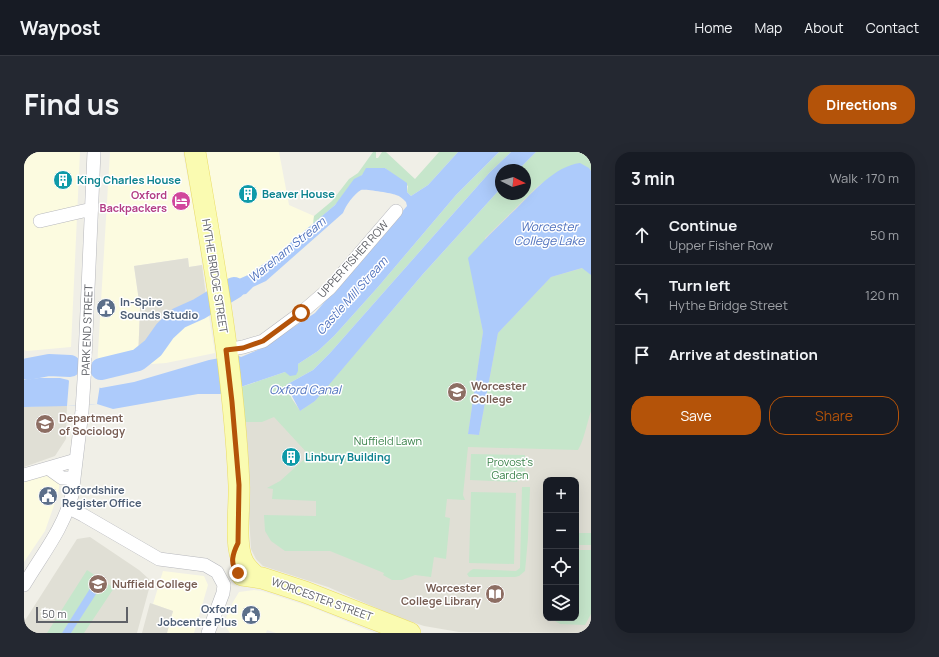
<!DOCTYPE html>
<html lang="en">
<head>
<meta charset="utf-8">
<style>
  :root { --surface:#171b24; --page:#242831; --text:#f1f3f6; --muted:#9ea1a6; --line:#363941; --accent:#b45309 }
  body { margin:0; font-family:Manrope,sans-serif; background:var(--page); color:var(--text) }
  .controls { position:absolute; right:12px; bottom:12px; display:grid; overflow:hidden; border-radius:8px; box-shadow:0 4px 16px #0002 }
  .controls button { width:36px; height:36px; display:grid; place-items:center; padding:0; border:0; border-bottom:1px solid var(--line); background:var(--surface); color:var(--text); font:20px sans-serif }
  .compass { position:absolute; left:471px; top:12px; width:36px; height:36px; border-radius:50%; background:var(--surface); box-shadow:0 4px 16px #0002; rotate:96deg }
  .scale { position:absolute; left:12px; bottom:10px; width:92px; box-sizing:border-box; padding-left:4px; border:2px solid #5f6167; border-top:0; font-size:11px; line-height:14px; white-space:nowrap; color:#5f6167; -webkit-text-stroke:3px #fff; paint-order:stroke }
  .stop { position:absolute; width:12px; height:12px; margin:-9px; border:3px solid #b45309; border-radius:50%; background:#fff }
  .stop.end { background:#b45309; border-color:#fff; box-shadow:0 1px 4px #0008 }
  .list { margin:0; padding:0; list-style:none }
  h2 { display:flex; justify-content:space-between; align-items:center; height:52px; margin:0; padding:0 16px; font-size:17px }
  h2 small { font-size:13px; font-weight:400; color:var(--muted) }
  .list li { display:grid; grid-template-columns:26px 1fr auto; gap:12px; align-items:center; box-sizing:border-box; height:60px; padding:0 16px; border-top:1px solid var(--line) }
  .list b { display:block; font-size:15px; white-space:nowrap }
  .list p { margin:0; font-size:13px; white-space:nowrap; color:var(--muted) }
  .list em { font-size:13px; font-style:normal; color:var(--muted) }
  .actions { display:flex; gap:8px; padding:12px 16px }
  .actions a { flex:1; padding:9px 0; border:1px solid var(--accent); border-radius:16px; text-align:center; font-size:14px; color:var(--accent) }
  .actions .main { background:var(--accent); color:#fff }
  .icon { flex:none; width:22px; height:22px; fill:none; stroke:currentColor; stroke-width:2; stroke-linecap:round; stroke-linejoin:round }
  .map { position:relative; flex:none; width:567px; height:481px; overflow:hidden; border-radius:16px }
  header { display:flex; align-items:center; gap:24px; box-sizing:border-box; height:56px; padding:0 20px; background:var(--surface); border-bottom:1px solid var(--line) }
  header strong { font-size:19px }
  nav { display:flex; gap:22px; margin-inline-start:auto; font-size:14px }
  .intro { display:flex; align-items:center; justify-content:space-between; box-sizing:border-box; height:96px; padding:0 24px }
  h1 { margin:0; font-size:28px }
  .button { padding:10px 18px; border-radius:16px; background:var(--accent); color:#fff; font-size:14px; font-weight:700 }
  main { display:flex; gap:24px; padding:0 24px }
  aside { flex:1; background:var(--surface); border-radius:16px; box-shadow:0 4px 16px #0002 }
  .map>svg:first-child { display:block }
  .commercial { fill:#fcfbe0 }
  .education { fill:#e0dfd5; fill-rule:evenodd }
  .green { fill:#c6e6cb }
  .water { fill:#adcbfb }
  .pier { fill:#f0efe7 }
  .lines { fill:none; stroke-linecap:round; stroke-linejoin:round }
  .river { stroke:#adcbfb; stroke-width:22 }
  .minor-casing { stroke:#b7b8bd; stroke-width:14 }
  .primary-casing { stroke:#eadc66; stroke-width:22 }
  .minor { stroke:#fff; stroke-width:13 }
  .primary { stroke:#fafbb1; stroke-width:21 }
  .route { stroke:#b45309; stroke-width:5 }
  .labels { text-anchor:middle; stroke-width:3; stroke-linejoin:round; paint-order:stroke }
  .culture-label { font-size:11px; font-weight:bold; fill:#0d838f; stroke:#fff; text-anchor:start }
  .hotel-label { font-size:11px; font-weight:bold; fill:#b23c85; stroke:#fff; text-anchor:end }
  .street-label { font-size:11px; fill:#5f6167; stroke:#fff }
  .service-label { font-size:11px; font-weight:bold; fill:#4e5e75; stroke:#fff; text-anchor:start }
  .education-label { font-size:11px; font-weight:bold; fill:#785e54; stroke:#fff; text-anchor:start }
  .park-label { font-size:11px; fill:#3a824a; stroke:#fff }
  .water-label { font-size:12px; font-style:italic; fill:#4f72be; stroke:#fff }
</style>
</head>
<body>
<header>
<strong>Waypost</strong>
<nav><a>Home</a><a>Map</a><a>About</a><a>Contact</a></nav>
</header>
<div class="intro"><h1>Find us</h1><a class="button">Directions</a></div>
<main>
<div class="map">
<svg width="567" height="481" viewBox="0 0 567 481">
  <rect width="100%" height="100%" fill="#f0efe7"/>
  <!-- commercial -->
  <path class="commercial" d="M 0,0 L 56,0 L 47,195 L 3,199 L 0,198 Z
    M 86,0 L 159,0 L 174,81 L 178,113 L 165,115 L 164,106 L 110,114 L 116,156 L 114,208 L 129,196 L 141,179 L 155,166 L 183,152 L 191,201 L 142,211 L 73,216 Z
    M 181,0 L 255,0 L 265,53 L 290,64 L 289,72 L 252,103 L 224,123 L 215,127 L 207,128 L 203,130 Z
    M 24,317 L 36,329 L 34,342 L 21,379 L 0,410 L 0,325 Z
    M 139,419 L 180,424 L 184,433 L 170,481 L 143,481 L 149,459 L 129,452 Z
    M 230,438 L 238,439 L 287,455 L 351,481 L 252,481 L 243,478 L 242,481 L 206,481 L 202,475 L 202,466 L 209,450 L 215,440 Z"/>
  <!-- education -->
  <path class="education" d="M 512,0 L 567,0 L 567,481 L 435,480 L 400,474 L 373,465 L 304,435 L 239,414 L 232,407 L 227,397 L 219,265 L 268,247 L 277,259 L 477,42 L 501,42 L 501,18 L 494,18 ZM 522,328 L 552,328 L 552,466 L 522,466 Z
    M 164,106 L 165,115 L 178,113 L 183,152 L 155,166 L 141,179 L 129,196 L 114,208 L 116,156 L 110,114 Z
    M 21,254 L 43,254 L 42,287 L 31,304 L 0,315 L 0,255 Z
    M 66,385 L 115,418 L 125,427 L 125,437 L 113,481 L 0,481 L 0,470 L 53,387 Z
    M 126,451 L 149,459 L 143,481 L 118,481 Z"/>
  <!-- green -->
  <path class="green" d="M 349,0 L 352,0 L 352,6 L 354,6 L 358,0 L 362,0 L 391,27 L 415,0 L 434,0 L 404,33 L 387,44 L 383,40 L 384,34 L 361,16 L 349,16 L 338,23 L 311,53 L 289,72 L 290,64 L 308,49 L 325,27 L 334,21 Z
    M 475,0 L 487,0 L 466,20 L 306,201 L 289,218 L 262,233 L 268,247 L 276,259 L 291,249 L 399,122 L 477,36 L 477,42 L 501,42 L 501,18 L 494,18 L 512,0 L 567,0 L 567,19 L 565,16 L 533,21 L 514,34 L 461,86 L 454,154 L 459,180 L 444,282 L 455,283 L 474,181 L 527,125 L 559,116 L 567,123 L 567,259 C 563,271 560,288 554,298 L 444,295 L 439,343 L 441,348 L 423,347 L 421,365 L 426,366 L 422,407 L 410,405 L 407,425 L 391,423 L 378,428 L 368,428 L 359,423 L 360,421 L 306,399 L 261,399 L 247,389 L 241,379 L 240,363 L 292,364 L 292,349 L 248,347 L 249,337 L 243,336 L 256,329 L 285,303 L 250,265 L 238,270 L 221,270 L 217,235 L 261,220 L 274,219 L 274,212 L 294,199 L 310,184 L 354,135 L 432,43 Z
    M 447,302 L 501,303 L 501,323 L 499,323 L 499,328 L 494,328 L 493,330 L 446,328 Z
    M 498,335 L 506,335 L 504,386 L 501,419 L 495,424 L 491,425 L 445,425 L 443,422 L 446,419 L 449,417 L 492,419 L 496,416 Z
    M 447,340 L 492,341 L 490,412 L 445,411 Z
    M 552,381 L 567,381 L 567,393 L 552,393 Z
    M 552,398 L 567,398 L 567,462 L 561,473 L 536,472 L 531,469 L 531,466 L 552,466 Z
    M 63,418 L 90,436 L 60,481 L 47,481 L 73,439 L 68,435 L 38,481 L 23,481 Z"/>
  <!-- water -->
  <path class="water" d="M 434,0 L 475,0 L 432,43 L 354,135 L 310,184 L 294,199 L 274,212 L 274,219 L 272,223 L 266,224 L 261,220 L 196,242 L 174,242 L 89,257 L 73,252 L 43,254 L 0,255 L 0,228 L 15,226 L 36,226 L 77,236 L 110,230 L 185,208 L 212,203 L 217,205 L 236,197 L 291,161 L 383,54 L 382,50 C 379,47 376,44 372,43 C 367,41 341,37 337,38 C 330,42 322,53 319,61 L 242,129 L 229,135 L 222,142 L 209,144 L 184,160 L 182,142 L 207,128 L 215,127 L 224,123 L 252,103 L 311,53 L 330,27 L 338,23 L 342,16 L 361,16 L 383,31 L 383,40 L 387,44 L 404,33 Z
    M 487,0 L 512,0 L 494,18 L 477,18 L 477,36 L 399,122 L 304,234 L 291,249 L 276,259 L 262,233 L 289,218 L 306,201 L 466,20 Z
    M 556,11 L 565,16 L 567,19 L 567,123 L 558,116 L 527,125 L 474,181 L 455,283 L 444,282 L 459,180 L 444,106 C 459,89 475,73 492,57 C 509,40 531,14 556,11 Z
    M 67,435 L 74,439 L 47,481 L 38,481 Z"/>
  <!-- pier -->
  <path class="pier" d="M 43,226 L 76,233 L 73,252 L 43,254 L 45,229 Z"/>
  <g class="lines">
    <!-- river -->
    <path class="river" d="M 4,217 L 25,213 L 46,214
      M 77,217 L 114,208 L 129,196 L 141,179 L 155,166 L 175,157 L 210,136"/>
    <defs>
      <path id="minor" d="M 16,69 L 68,57
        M 202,198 L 219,195 L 239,189 L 277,161 L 306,136 L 372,59
        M 24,316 L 38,326 L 50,326
        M 0,323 L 52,308
        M 45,356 L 59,363 L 135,407 L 181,413 L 193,420 L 200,433 L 199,441 L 184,481
        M 0,433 C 17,404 40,376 48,343 L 58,259 L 60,228 L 70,0"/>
      <path id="primary" d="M 171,0 C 190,110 210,221 215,333 C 216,354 210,393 219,410 C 222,416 227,420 231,424
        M 218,423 L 238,426 L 281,440 L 386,481"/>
    </defs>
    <!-- minor casing -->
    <use href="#minor" class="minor-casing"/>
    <!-- primary casing -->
    <use href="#primary" class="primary-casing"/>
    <!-- minor -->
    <use href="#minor" class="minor"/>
    <!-- primary -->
    <use href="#primary" class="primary"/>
  </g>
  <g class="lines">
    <!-- route -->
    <path class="route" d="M 214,421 C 205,412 209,401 214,391 L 215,333 L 208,250 L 202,198 L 219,196 L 239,189 L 277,161"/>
  </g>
  <!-- icons -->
  <defs>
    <symbol id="building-disc" viewBox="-11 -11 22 22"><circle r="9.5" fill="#0f9aa8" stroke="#fff"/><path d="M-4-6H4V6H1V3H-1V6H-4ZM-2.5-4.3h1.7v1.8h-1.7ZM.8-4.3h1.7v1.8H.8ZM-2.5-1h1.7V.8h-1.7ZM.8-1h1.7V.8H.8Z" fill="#fff"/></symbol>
    <symbol id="hotel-disc" viewBox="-11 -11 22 22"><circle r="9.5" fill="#d1479c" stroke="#fff"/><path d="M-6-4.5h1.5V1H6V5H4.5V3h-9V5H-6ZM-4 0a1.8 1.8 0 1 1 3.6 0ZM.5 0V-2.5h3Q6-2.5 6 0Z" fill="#fff"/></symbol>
    <symbol id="civic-disc" viewBox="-11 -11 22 22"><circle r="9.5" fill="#5c6f8a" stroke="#fff"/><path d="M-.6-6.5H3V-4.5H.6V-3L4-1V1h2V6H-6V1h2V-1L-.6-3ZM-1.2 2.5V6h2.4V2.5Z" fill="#fff"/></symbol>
    <symbol id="university-disc" viewBox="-11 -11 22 22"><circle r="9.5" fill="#8d6e63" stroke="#fff"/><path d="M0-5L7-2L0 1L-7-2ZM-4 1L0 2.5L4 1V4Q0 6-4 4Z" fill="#fff"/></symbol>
    <symbol id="library-disc" viewBox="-11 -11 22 22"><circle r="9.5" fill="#8d6e63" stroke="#fff"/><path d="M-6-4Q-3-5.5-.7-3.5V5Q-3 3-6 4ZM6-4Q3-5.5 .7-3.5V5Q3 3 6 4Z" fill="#fff"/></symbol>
  </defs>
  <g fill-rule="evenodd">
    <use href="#building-disc" x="28" y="17" width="22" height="22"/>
    <use href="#building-disc" x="213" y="31" width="22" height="22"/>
    <use href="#hotel-disc" x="146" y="38" width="22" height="22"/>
    <use href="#civic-disc" x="71" y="145" width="22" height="22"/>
    <use href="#university-disc" x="422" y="229" width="22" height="22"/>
    <use href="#university-disc" x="10" y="261" width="22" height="22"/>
    <use href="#building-disc" x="256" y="294" width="22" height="22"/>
    <use href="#civic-disc" x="13" y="333" width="22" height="22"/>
    <use href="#university-disc" x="63" y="421" width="22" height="22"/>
    <use href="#library-disc" x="460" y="431" width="22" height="22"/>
    <use href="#civic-disc" x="216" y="452" width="22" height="22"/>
  </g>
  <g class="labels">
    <!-- culture labels -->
    <g class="culture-label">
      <text x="53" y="32">King Charles House</text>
      <text x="238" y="46">Beaver House</text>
      <text x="281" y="309">Linbury Building</text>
    </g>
    <!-- hotel labels -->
    <g class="hotel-label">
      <text x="143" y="47">Oxford<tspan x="143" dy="13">Backpackers</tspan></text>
    </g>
    <!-- street labels -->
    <g class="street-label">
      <text transform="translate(329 107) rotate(-48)" y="4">UPPER FISHER ROW</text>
      <text transform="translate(191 124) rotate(81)" y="4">HYTHE BRIDGE STREET</text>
      <text transform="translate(63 178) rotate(-88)" y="4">PARK END STREET</text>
      <text transform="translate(298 447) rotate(20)" y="4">WORCESTER STREET</text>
    </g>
    <!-- service labels -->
    <g class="service-label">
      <text x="96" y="154">In-Spire<tspan x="96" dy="13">Sounds Studio</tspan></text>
      <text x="38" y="342">Oxfordshire<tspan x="38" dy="13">Register Office</tspan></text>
      <text x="213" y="461" text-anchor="end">Oxford<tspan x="213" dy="13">Jobcentre Plus</tspan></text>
    </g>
    <!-- education labels -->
    <g class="education-label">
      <text x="447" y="238">Worcester<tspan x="447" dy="13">College</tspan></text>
      <text x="35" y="270">Department<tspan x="35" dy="13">of Sociology</tspan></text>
      <text x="88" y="436">Nuffield College</text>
      <text x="457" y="440" text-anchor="end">Worcester<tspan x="457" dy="13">College Library</tspan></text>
    </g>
    <!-- park labels -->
    <g class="park-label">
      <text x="364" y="293">Nuffield Lawn</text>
      <text x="486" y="314">Provost's<tspan x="486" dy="13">Garden</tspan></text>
    </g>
    <!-- water labels -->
    <g class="water-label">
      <text x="525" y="79">Worcester<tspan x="525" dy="14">College Lake</tspan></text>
      <text transform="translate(263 98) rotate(-39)" y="4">Wareham Stream</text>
      <text transform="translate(328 144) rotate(-48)" y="4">Castle Mill Stream</text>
      <text x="281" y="242">Oxford Canal</text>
    </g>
  </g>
</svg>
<div class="controls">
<button>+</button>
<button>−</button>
<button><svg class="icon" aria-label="locate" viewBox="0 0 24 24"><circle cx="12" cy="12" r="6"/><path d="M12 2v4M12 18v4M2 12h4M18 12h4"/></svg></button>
<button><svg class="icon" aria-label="layers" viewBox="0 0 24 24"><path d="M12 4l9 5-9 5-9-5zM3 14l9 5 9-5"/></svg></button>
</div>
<svg class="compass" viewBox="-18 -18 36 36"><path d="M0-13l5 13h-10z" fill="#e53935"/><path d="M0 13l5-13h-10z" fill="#9ea1a6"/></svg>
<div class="scale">50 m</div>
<div class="stop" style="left:277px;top:161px"></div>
<div class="stop end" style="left:214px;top:421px"></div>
</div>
<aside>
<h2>3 min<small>Walk · 170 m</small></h2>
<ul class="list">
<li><svg class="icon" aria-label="ahead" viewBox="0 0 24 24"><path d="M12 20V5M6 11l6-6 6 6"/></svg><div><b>Continue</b><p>Upper Fisher Row</p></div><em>50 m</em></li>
<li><svg class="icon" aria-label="left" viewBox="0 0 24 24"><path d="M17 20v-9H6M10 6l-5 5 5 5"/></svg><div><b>Turn left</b><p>Hythe Bridge Street</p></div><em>120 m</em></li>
<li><svg class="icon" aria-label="arrive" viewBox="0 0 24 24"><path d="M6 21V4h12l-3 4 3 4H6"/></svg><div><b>Arrive at destination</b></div></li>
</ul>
<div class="actions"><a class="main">Save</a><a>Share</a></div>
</aside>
</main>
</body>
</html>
